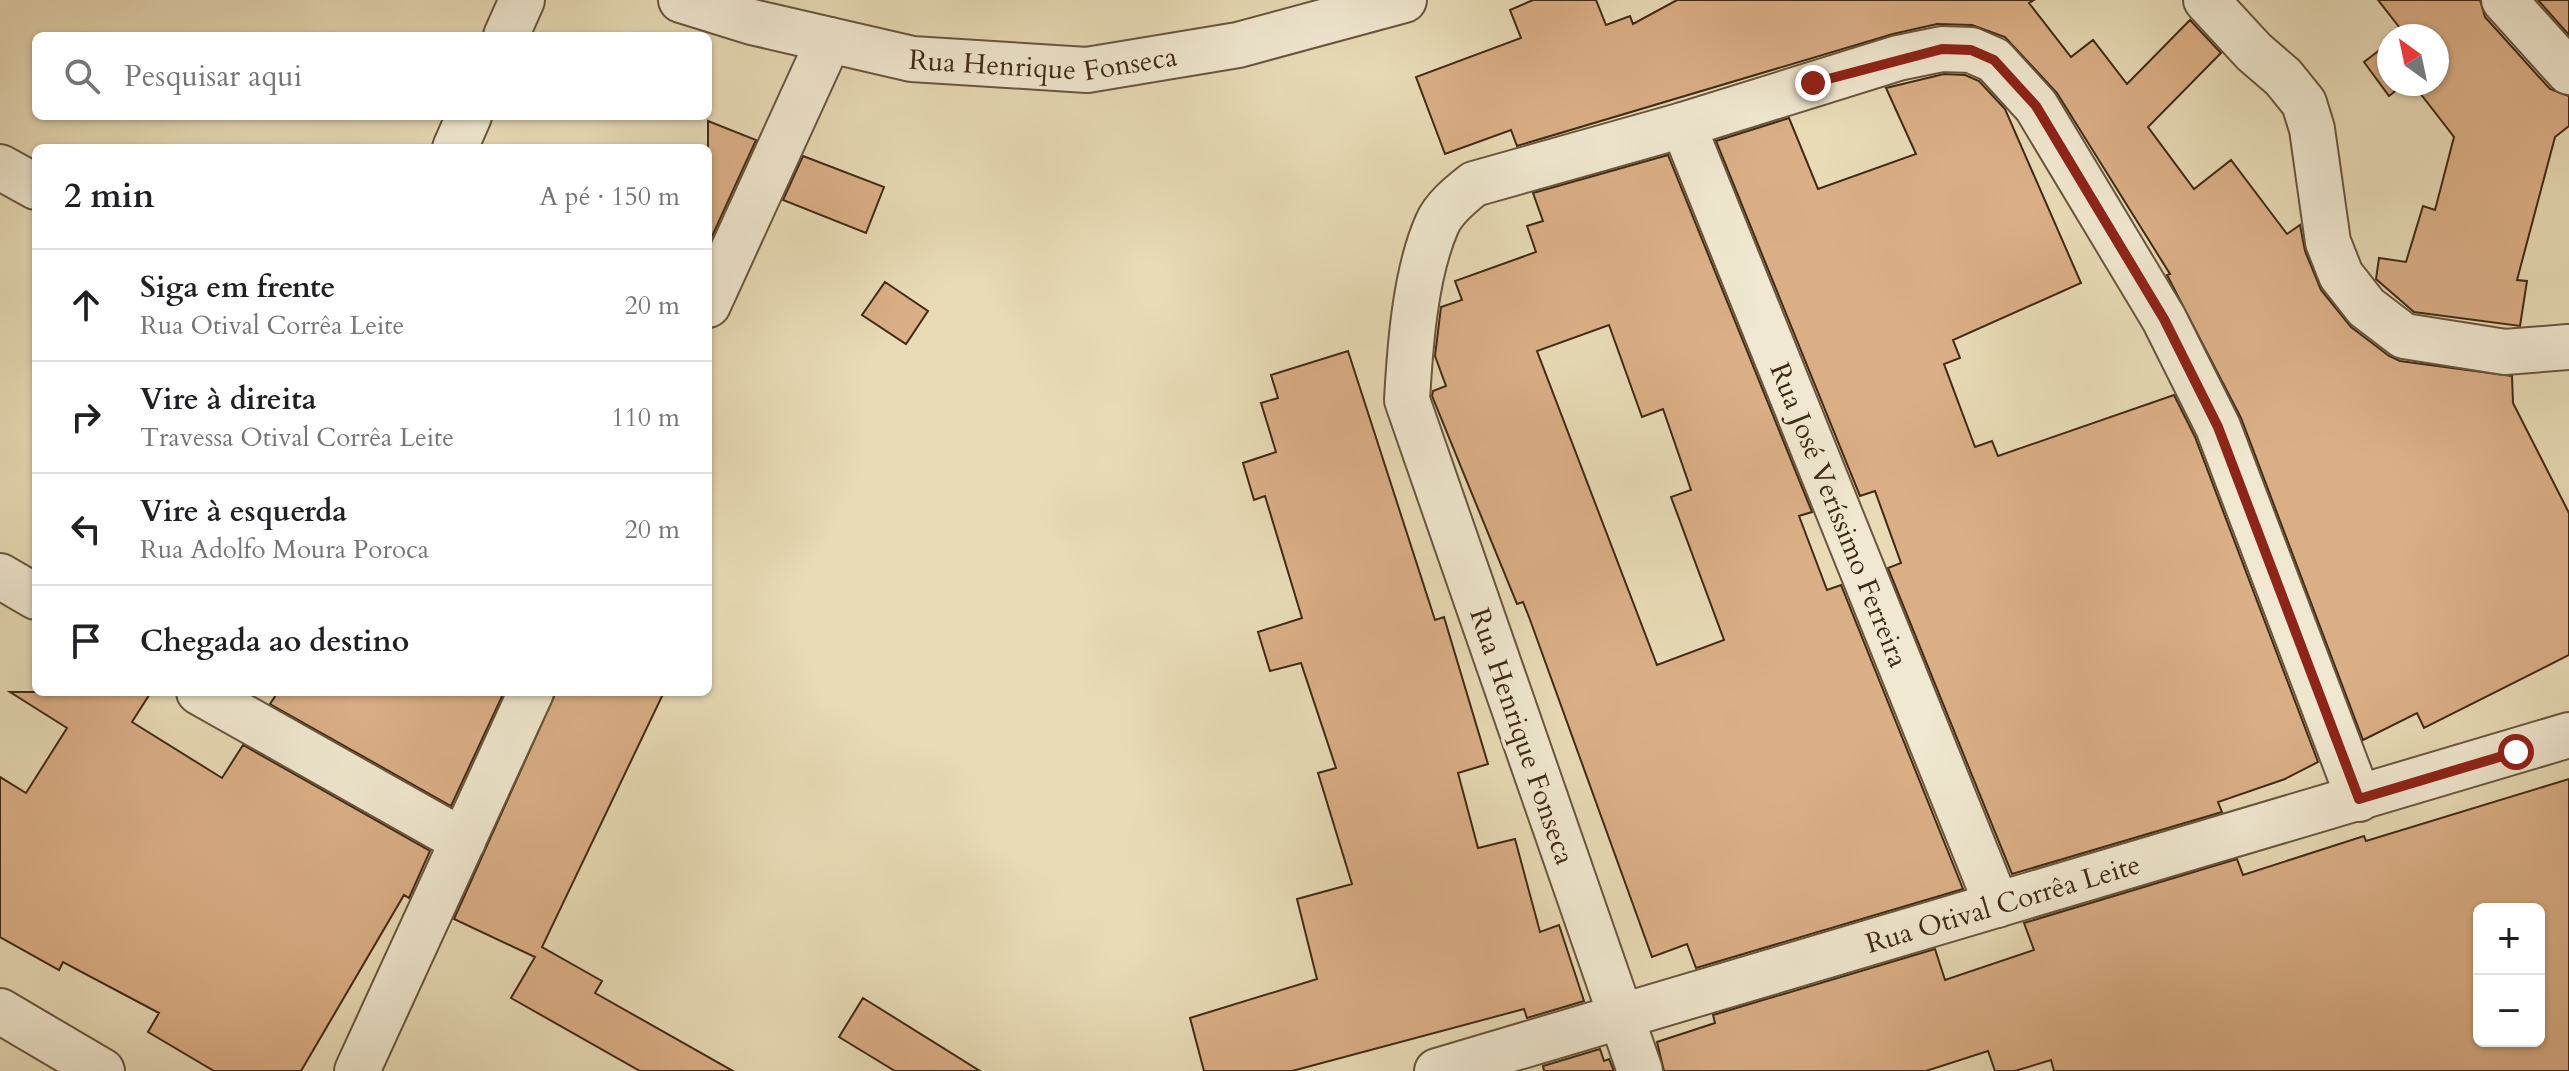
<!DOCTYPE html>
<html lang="pt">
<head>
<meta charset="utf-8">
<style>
  :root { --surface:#fff; --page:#f2f2f2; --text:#202124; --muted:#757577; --line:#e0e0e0 }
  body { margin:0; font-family:Cardo,serif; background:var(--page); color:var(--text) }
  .controls { position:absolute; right:24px; bottom:24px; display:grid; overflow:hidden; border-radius:12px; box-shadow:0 2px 6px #0004 }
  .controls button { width:72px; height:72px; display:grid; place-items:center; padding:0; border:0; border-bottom:2px solid var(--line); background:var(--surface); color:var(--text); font:40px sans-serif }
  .compass { position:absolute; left:2377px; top:24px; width:72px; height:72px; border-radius:50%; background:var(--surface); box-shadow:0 2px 6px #0004; rotate:327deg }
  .stop { position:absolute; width:24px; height:24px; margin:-18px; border:6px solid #8f2418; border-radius:50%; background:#fff }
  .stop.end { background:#8f2418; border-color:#fff; box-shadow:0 2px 8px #0008 }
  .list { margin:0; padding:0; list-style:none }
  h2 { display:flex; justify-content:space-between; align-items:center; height:104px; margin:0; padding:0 32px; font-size:34px }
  h2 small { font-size:26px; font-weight:400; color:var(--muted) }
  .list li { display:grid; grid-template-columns:52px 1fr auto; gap:24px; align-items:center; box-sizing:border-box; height:112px; padding:0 32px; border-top:2px solid var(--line) }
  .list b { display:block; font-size:30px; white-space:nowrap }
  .list p { margin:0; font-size:26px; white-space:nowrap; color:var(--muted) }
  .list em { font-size:26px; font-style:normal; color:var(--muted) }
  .icon { flex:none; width:44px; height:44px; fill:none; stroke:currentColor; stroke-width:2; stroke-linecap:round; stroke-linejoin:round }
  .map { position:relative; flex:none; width:2569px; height:1071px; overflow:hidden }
  .search { position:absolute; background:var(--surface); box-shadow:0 2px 6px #0004; left:32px; top:32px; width:680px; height:88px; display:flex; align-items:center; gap:20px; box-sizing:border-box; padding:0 28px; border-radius:12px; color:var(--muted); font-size:30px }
  .panel { position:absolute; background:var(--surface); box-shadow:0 2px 6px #0004; left:32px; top:144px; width:680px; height:552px; border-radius:12px }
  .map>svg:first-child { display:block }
  .building { fill:#dbaf86; stroke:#402a14; stroke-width:2; fill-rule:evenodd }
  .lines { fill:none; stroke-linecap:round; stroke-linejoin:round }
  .minor-casing { stroke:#6a563c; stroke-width:48 }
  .minor { stroke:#f0e8d0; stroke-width:44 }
  .route { stroke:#8f2418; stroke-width:10 }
  .labels { text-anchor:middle; stroke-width:7; stroke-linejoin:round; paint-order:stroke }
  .street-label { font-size:28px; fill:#402a14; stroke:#f0e8d0 }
</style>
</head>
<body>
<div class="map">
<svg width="2569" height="1071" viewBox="0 0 2569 1071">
  <rect width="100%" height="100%" fill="#e8dbb6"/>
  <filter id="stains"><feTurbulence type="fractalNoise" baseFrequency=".0025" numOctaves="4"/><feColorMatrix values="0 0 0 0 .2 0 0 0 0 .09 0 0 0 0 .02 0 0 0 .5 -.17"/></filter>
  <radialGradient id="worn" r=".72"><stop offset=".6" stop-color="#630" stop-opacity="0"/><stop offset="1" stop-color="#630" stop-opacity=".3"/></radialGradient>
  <!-- building -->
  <path class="building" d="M 1533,0 L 1596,0 L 1606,25 L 1630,16 L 1633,24 L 1677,0 L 2034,0 L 2029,3 L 2071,57 L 2093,40 L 2127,84 L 2190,20 L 2221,53 L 2148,127 L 2194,189 L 2231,160 L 2287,234 L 2300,225 L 2305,251 L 2321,290 L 2351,327 L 2389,356 L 2400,361 L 2512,376 L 2513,403 L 2569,513 L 2569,655 L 2424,728 L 2417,713 L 2363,740 L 2241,418 L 2167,275 L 2170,274 L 2057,93 L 2005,37 L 1972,25 L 1937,24 L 1893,34 L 1517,146 L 1511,130 L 1445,154 L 1416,77 L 1521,38 L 1510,10 Z
    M 2378,0 L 2480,0 L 2485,17 L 2550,89 L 2569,96 L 2569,126 L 2555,137 L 2517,280 L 2527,281 L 2520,326 L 2414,312 L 2376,279 L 2379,258 L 2406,262 L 2423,206 L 2435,210 L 2454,137 L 2413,84 L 2437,84 L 2437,36 L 2398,36 L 2403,32 Z
    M 2538,0 L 2569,0 L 2569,35 Z
    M 2389,43 L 2389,84 L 2404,84 L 2389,96 L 2364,62 Z
    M 1944,74 L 1965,75 L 1979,81 L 2005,109 L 2081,283 L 1953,340 L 1960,358 L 1944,364 L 1975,447 L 1992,441 L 1998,456 L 2174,395 L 2195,437 L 2318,762 L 2285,779 L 2218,802 L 2222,812 L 2012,874 L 1888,568 L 1901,563 L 1875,491 L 1860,496 L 1716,141 L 1789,118 L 1818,189 L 1916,154 L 1886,88 Z
    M 708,121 L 756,140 L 708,245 Z
    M 1668,155 L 1812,512 L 1799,516 L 1827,590 L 1841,585 L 1963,889 L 1696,968 L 1687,944 L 1652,957 L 1529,617 L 1523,602 L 1517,604 L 1432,396 L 1433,391 L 1446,386 L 1435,356 L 1441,307 L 1462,300 L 1455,281 L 1536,252 L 1527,226 L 1543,221 L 1533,193 ZM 1609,325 L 1642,417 L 1663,409 L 1691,490 L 1671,497 L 1724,640 L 1657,665 L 1537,351 Z
    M 803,156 L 884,187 L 866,233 L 783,200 Z
    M 885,282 L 928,311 L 906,344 L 862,315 Z
    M 1348,351 L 1435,620 L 1444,617 L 1488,764 L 1458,773 L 1478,848 L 1515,839 L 1540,932 L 1559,925 L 1584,1001 L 1527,1018 L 1524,1009 L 1292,1071 L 1204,1071 L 1190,1018 L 1317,979 L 1297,899 L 1352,884 L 1318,773 L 1336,768 L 1301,663 L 1270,671 L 1258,632 L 1302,618 L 1265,496 L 1254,500 L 1243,463 L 1276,452 L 1261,403 L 1278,398 L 1271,375 Z
    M 10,692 L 151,692 L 132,722 L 222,778 L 243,745 L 430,851 L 409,898 L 404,895 L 301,1071 L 214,1071 L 148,1032 L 159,1013 L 63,962 L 59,970 L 0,937 L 0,777 L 26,793 L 67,728 Z
    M 278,692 L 504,692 L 451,806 L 270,704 Z
    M 556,692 L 664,692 L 542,947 L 602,981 L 595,993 L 733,1071 L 640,1071 L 511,998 L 535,957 L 454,919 Z
    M 2569,779 L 2569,1071 L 2054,1071 L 2051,1060 L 2015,1071 L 1995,1071 L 1988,1051 L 1926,1071 L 1664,1071 L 1657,1042 L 1715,1023 L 1713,1015 L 1935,949 L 1945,980 L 2034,950 L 2024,923 L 2237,859 L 2243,875 L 2364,836 L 2366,841 ZM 2479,909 L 2539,909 L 2539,1041 L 2479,1041 Z
    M 863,998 L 980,1071 L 895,1071 L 839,1037 Z
    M 1600,1049 L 1604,1061 L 1609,1059 L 1614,1071 L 1544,1071 L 1543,1066 Z"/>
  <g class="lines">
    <defs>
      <g id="minor">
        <path id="s1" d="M 681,0 L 752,22 L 912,59 L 1087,70 L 1238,45 L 1404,0"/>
        <path d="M 2206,0 L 2254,52 L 2283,77 L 2304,103 L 2312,129 L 2328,242 L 2341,275 L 2366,307 L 2404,336 L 2505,352 L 2568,347"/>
        <path d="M 2504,0 L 2569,72"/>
        <path d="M 506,36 L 522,0"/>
        <path id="s2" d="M 1683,125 L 1997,905"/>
        <path d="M 455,148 L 469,116"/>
        <path d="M 0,167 L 36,187"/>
        <path d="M 708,305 L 829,40"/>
        <path d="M 0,576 L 36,597"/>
        <path d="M 199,692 L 463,841"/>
        <path d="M 0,1011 L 102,1071"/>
        <path d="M 357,1071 L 531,692"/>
        <path id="s3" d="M 1437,1071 L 2569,735"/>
        <path d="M 1640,1071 L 1407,400 C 1410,347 1415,274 1437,224 C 1444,208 1460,195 1474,184 L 1683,125 L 1898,58 L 1942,49 L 1971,50 L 1994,60 L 2036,106 L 2164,319 L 2218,427 L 2359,799"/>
      </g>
    </defs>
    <!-- minor casing -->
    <use href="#minor" class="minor-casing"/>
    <!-- minor -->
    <use href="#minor" class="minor"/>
  </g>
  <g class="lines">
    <!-- route -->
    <path class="route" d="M 1813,83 L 1942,49 L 1971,50 L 1994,60 L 2036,106 L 2164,319 L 2218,427 L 2359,799 L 2516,752"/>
  </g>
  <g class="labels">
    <!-- street labels -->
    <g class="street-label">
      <text dy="10" stroke="none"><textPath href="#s1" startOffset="370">Rua Henrique Fonseca</textPath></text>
      <text dy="10" stroke="none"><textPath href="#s2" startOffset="420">Rua José Veríssimo Ferreira</textPath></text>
      <text transform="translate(1523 736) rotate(71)" y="10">Rua Henrique Fonseca</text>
      <text dy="10" stroke="none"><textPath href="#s3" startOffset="590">Rua Otival Corrêa Leite</textPath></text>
    </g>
  </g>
  <rect width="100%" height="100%" filter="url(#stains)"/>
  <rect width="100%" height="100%" fill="url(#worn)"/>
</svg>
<div class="controls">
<button>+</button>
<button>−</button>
</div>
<svg class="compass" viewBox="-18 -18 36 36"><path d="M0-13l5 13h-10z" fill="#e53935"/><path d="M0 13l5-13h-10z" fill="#757577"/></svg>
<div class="stop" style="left:2516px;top:752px"></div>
<div class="stop end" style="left:1813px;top:83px"></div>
<div class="search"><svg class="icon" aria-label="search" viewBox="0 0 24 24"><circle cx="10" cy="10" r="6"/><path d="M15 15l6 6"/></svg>Pesquisar aqui</div>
<section class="panel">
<h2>2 min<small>A pé · 150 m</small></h2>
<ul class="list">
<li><svg class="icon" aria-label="ahead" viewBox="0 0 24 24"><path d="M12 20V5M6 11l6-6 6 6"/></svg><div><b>Siga em frente</b><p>Rua Otival Corrêa Leite</p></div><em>20 m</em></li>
<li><svg class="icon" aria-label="right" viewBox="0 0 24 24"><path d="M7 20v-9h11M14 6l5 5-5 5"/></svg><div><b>Vire à direita</b><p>Travessa Otival Corrêa Leite</p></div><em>110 m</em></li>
<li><svg class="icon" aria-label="left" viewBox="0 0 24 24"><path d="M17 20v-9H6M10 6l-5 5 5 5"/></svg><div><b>Vire à esquerda</b><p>Rua Adolfo Moura Poroca</p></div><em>20 m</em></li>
<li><svg class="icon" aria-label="arrive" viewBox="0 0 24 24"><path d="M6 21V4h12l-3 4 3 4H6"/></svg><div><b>Chegada ao destino</b></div></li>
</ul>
</section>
</div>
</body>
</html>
